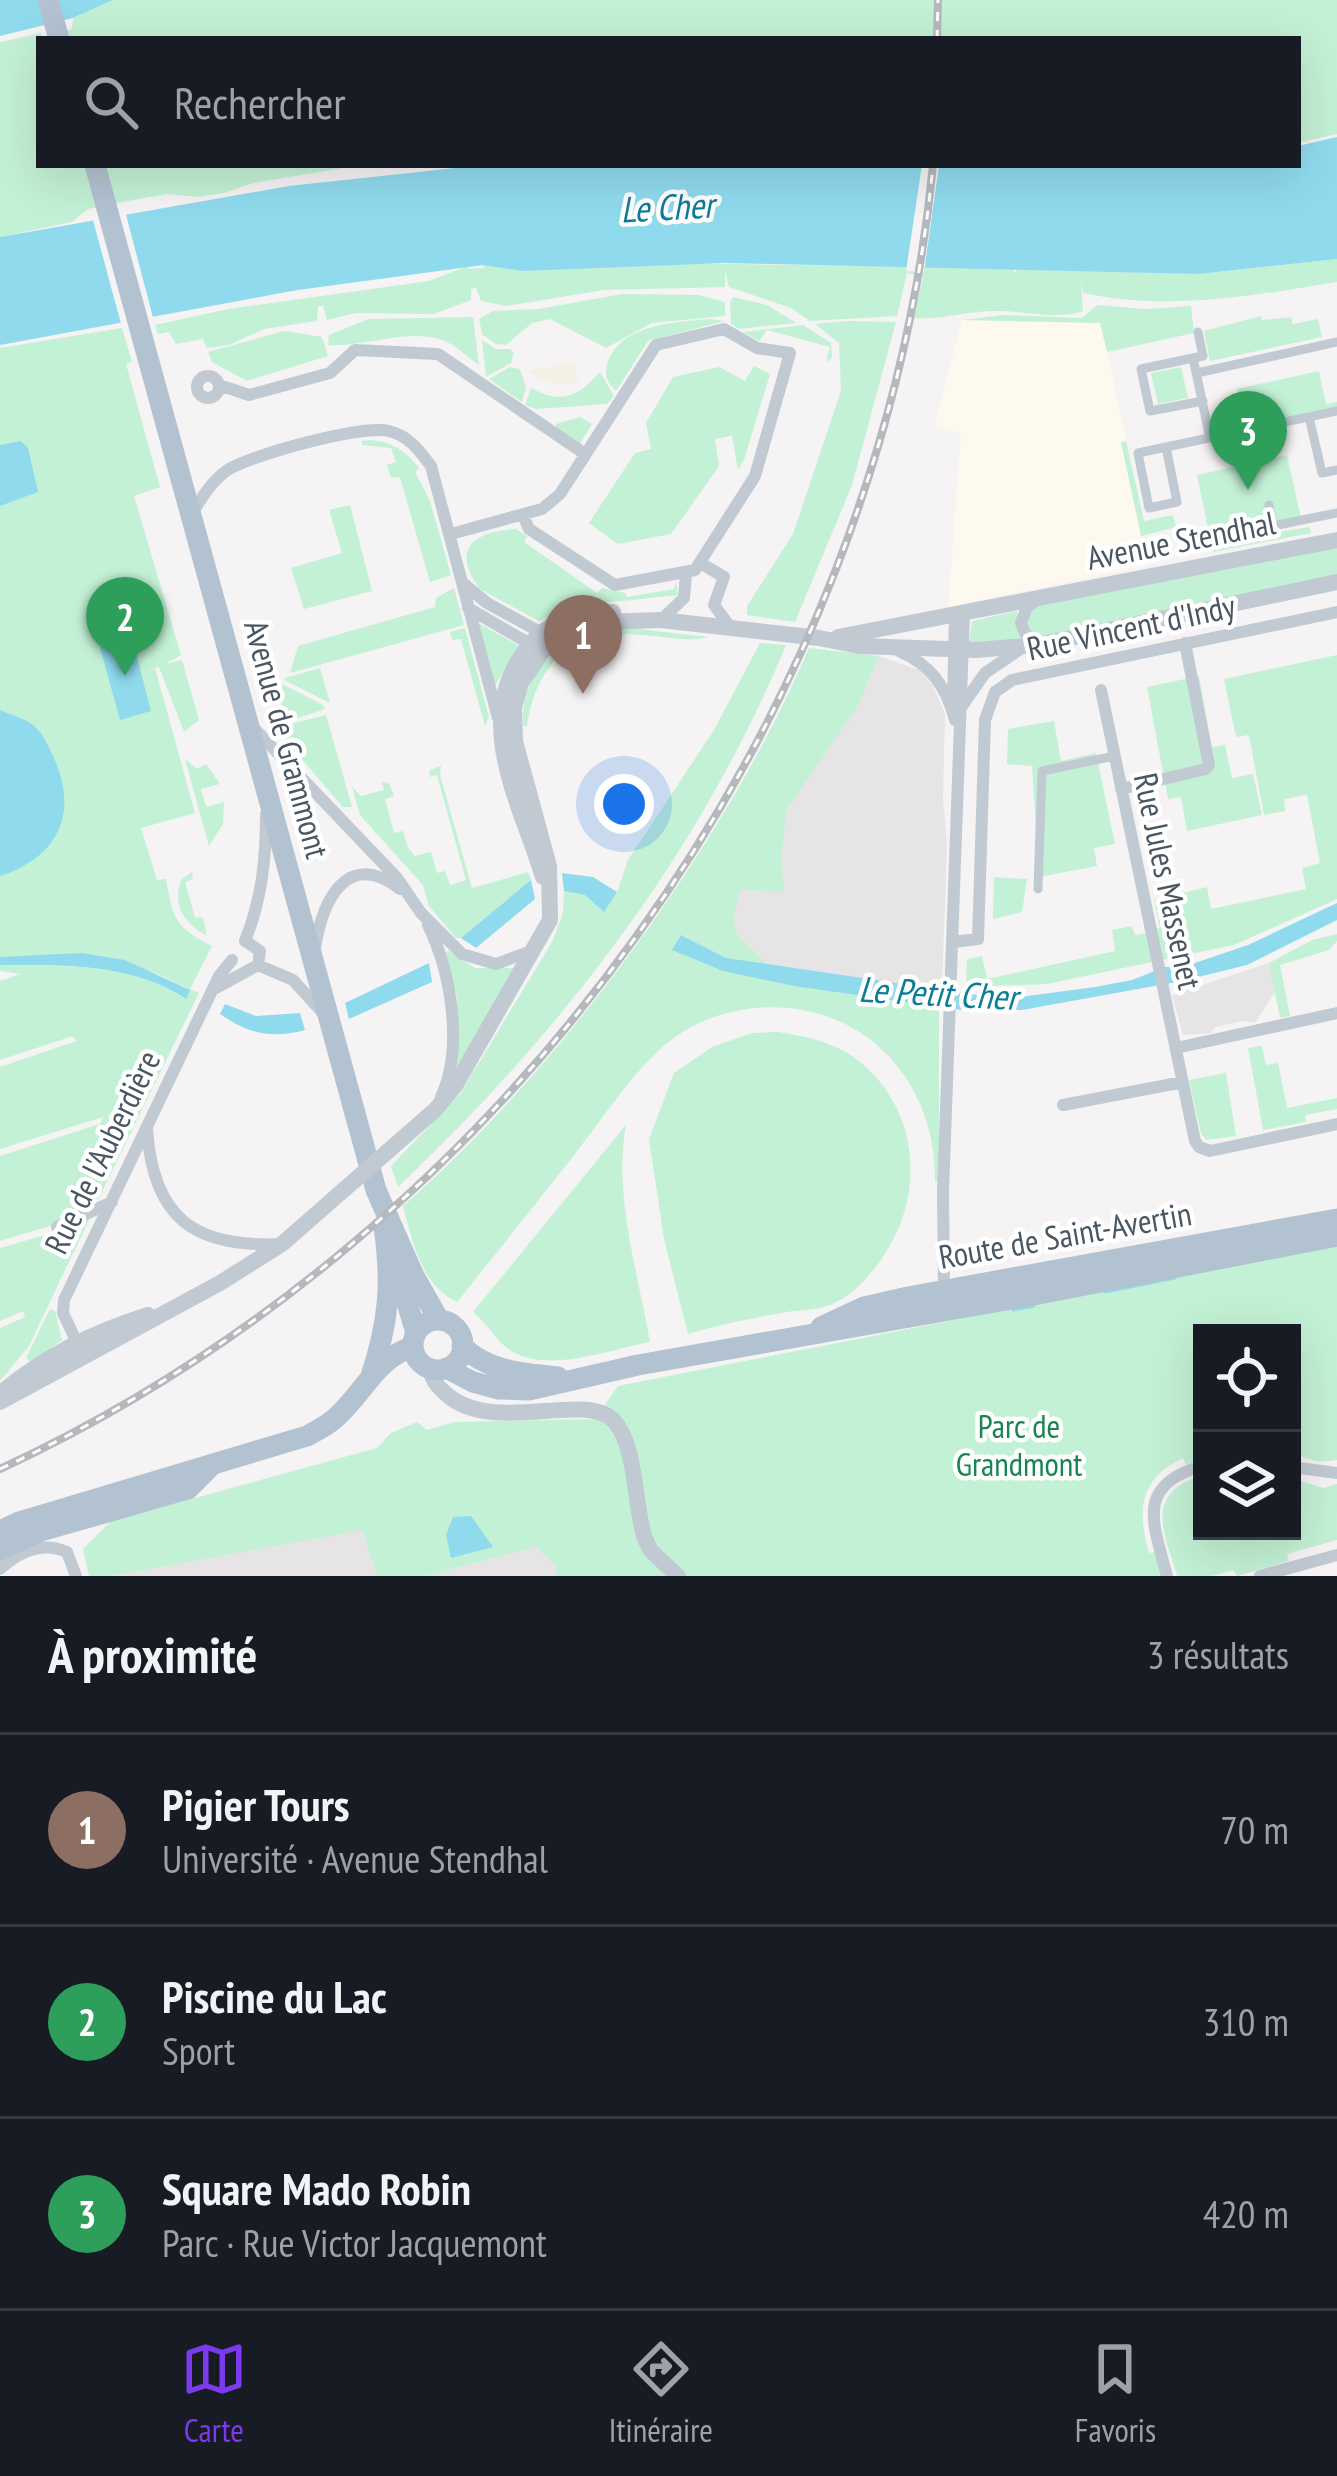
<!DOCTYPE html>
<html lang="fr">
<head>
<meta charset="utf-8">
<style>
  :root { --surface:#171b24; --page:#20242c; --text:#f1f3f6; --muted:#9ea1a6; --line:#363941; --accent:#7c3aed }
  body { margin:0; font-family:"PT Sans Narrow",sans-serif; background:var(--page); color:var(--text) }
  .controls { position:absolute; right:36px; bottom:36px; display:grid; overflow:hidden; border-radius:0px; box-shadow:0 12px 48px #0002 }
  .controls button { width:108px; height:108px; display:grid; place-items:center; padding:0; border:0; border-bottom:3px solid var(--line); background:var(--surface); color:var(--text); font:60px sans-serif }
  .you { position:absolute; left:624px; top:804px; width:42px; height:42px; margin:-30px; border:9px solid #fff; border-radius:50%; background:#1a73e8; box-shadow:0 0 0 18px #1a73e833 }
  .badge { display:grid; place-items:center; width:78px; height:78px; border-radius:50%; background:var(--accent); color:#fff; font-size:39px; font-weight:700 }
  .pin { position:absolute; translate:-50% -99px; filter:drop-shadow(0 3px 6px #0008) }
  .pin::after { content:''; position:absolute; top:63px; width:42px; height:36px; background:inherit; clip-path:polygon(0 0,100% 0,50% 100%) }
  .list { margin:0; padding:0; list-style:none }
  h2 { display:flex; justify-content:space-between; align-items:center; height:156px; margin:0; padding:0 48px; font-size:51px }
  h2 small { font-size:39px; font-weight:400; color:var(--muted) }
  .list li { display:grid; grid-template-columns:78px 1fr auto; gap:36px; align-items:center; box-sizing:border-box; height:192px; padding:0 48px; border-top:3px solid var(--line) }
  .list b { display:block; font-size:45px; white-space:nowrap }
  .list p { margin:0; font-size:39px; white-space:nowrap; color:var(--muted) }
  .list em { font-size:39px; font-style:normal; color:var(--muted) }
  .icon { flex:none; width:66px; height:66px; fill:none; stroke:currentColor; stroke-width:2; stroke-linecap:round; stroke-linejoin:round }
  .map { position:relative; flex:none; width:1337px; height:1576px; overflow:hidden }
  .search { position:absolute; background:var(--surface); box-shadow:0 12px 48px #0002; left:36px; right:36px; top:36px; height:132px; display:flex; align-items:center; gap:30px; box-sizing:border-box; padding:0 42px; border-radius:0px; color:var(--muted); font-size:45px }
  .sheet { height:732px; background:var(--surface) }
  nav { display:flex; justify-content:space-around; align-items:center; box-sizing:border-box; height:168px; border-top:3px solid var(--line); background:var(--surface); font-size:33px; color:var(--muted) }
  nav a { display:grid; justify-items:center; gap:6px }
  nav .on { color:var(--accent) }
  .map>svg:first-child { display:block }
  .commercial { fill:#fdf9ef }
  .education { fill:#e6e4e5 }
  .green { fill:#c3f1d5 }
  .sand { fill:#f5f0e5 }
  .water { fill:#90daee }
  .pier { fill:#f5f3f3 }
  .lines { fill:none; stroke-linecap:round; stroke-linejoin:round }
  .stream { stroke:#90daee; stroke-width:3 }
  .pedestrian { stroke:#c1cad2; stroke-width:9 }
  .minor { stroke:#c1cad2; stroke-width:12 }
  .tertiary { stroke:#c1cad2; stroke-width:16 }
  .primary { stroke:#b3c2d1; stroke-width:21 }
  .rail-casing { stroke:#b5b8bd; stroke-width:8 }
  .rail { stroke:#fff; stroke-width:3; stroke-dasharray:9; stroke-linecap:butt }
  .tertiary-bridge { stroke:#c1cad2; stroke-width:16 }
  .labels { text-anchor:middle; stroke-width:9; stroke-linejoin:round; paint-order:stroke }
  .street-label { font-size:33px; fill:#4a5661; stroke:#fff }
  .park-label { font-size:33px; fill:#17864f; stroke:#fff }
  .water-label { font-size:36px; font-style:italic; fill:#0c7c9b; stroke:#fff }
</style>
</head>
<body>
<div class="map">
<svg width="1337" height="1576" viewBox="0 0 1337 1576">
  <rect width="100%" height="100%" fill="#f5f3f3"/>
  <!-- commercial -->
  <path class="commercial" d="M 962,320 L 1101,323 L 1126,441 L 1121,443 L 1148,565 L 948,607 L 961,434 L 935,425 Z"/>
  <!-- education -->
  <path class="education" d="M 879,656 L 919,670 L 933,686 L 945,714 L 943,798 L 947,844 L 942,986 L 935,990 L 769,966 L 726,958 L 696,944 L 817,738 L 846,722 L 858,706 Z
    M 1269,963 L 1275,992 L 1255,1023 L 1243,1021 L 1215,1027 L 1211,1033 L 1183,1035 L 1172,995 Z
    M 364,1529 L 377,1576 L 111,1576 Z
    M 536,1547 L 555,1565 L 557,1576 L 426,1576 Z"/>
  <!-- green -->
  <path class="green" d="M 113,0 L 1337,0 L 1337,134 L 1298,143 L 1298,39 L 39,39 L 39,165 L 361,165 L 253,183 L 224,193 L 199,197 L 167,194 L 138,199 L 88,209 L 72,222 L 0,237 L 0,42 L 41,33 L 43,37 L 72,29 L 73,18 Z
    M 1337,259 L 1337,282 C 1252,296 1168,311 1083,293 L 1081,282 L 1083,311 C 1055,321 1023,310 994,311 C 967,311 941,320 914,318 L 923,277 L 907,273 L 897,316 L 810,321 L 791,308 L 729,287 L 725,271 L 725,287 L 603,290 L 506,306 L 481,301 L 476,288 L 471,289 L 471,300 L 434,314 L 356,313 L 327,320 L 323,306 L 318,306 L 317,321 L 264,329 L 229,345 L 207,348 L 203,339 L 176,344 L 169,332 L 158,334 L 155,325 L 228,309 L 429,281 L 468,266 L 468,269 L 483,268 L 484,265 L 522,271 L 658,263 L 1012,268 L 1015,273 L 1017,269 L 1198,274 Z
    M 622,294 L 698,295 L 725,302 L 725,316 L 652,323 L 606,348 L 550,319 L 532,323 L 506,345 L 496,344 L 482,334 L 479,319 L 493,311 L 539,309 Z
    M 733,297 L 767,305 L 796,323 L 739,329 L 731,324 L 730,303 Z
    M 1097,305 L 1146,309 L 1191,306 L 1194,333 L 1107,352 L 1100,323 L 962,320 L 1003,315 L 1082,318 Z
    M 1261,316 L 1262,320 L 1291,317 L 1293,324 L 1318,319 L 1322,337 L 1210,361 L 1204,331 Z
    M 473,317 L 479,365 C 468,358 453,342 439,339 C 402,329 361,348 328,345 L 329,335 L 369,319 Z
    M 710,319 L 725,321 L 648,341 L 616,391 C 608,383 604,377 607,365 C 618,324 676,322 710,319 Z
    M 848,321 L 896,322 L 852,485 L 795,622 L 747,615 L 747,606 L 793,534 L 841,391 L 839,343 L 815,324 Z
    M 803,325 L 831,343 L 832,358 L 826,362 L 830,347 L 767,330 L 759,341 L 743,332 Z
    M 122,328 L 132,362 L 126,364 L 160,487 L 134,496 L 181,655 L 165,664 L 182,660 L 199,720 L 184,732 L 159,667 L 155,668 L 195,813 L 141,828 L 157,880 L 166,879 C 173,919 175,927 212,946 L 190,989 L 199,993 L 99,1198 L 73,1219 L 0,1241 L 0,1156 L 100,1124 L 103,1117 L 0,1149 L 0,1067 L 76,1041 L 73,1036 L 0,1060 L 0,981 L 21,974 L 0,971 L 0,965 C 62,966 132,962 185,999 L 190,990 C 120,951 78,954 0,957 L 0,348 Z
    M 284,331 L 322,337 L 328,356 L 247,381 L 212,362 L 208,352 Z
    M 482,340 L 496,349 L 510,349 L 514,353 L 511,363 L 486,377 Z
    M 754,366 L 770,374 L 744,460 L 738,470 L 732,436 L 715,439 L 719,466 L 671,534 L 618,544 L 589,523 L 635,453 L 651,449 L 646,423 L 673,377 L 719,367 L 745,381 Z
    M 510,367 L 520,369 L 526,387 L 522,402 L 489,379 Z
    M 1181,367 L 1188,398 L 1158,404 L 1151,373 Z
    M 1319,371 L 1326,404 L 1337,402 L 1337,408 L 1236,430 L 1234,424 L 1243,421 L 1237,389 Z
    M 600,372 L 614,396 L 607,404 L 536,409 L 525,405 L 531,388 C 560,404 578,398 600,372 Z
    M 580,417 L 592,424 L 580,444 L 556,429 L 556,424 Z
    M 370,440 C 392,442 405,450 419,468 L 415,472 L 430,501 L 451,575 L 430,582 L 400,477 L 391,478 L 387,465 L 396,462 L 391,448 L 362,445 L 362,441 Z
    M 1126,441 L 1144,521 L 1173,515 L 1176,527 L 1141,536 L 1121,442 Z
    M 1287,455 L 1301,518 L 1270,525 L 1272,533 L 1309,527 L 1311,533 L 1213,552 L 1197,475 Z
    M 350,505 L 372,591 L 304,609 L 291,568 L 342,553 L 329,510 Z
    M 516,529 L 527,536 L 524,542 L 597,593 L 602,588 L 625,593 L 627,597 L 674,589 L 676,581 L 678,595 L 575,606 L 539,621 L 480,589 C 450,549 474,531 516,529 Z
    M 1337,544 L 1337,576 L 1041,637 L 1030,630 L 1026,620 L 1035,606 Z
    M 454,588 L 464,625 L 290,673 L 298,646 L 435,607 L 436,598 Z
    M 1017,611 L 1021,640 L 969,643 L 972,621 Z
    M 480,624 L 518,645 L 493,690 L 476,625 Z
    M 465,628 L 489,717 L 485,726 L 461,639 L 452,640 L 450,632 Z
    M 629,628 L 708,637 C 690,643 664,636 644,635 C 576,629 537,658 527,726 L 523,726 C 520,663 573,630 629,628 Z
    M 760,643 L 786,645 C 699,855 561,1032 398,1187 L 391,1166 L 460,1094 L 552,942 L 563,913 L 564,891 L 585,895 L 604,911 L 617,892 L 628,860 L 714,730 Z
    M 809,648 L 879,656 L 858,706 L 787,809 L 781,855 L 784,892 L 741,890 L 733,916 L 737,935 L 769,966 L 726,958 L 682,935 L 723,971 L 939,1007 L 939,1181 L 935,1182 C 936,1122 911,1066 861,1033 C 800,993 710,1000 657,1052 C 625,1083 599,1123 571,1159 C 533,1207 495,1255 457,1302 C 422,1286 412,1241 403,1206 C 560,1070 728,839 809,648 Z
    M 1337,655 L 1337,899 L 1234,945 L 1157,961 L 1152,931 L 1160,928 L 1154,900 L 1207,887 L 1211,909 L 1306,889 L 1302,868 L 1320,863 L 1307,795 L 1284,799 L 1285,811 L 1264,815 L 1249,735 L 1236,737 L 1224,679 Z
    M 320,668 L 330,703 L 284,680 L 285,678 Z
    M 1199,676 L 1212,747 L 1225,745 L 1232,778 L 1253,774 L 1262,815 L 1187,831 L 1181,797 L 1168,799 L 1147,687 Z
    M 282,684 L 323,705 L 325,709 L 295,719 L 281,705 Z
    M 326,715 L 352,807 L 343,807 L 275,728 Z
    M 1054,721 L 1061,761 L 1096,753 L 1115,844 L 1094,848 L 1097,866 L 1039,877 L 1032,766 L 1007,764 L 1008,729 Z
    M 185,759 L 197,769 L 206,764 L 220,784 L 201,789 L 206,807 L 224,802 L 223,824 L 209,846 Z
    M 441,766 L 440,775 L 472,888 L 528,872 L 531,880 L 461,938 L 456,938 L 429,906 L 423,885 L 360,815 L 352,787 L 361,796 L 384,790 L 382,782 L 389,783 L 394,796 L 385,799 L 394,833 L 403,831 L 408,848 L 415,856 L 431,852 L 437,873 L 445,871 L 450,885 L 466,880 L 437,775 L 429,777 L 430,770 Z
    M 192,872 L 193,879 L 185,882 L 195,918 L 203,917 L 207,936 C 184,923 172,906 181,880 Z
    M 994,877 L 1027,879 L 1022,912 L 993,919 Z
    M 1132,926 L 1135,935 L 1146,933 L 1152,962 L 1047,984 L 966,987 L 967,959 L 982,956 L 987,979 L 1115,951 L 1112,930 Z
    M 1337,934 L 1337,941 L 1329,950 L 1280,965 L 1290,1016 L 1280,1018 L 1269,963 L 1312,940 Z
    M 449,951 L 475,968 L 516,968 L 457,1068 L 457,998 L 445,952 Z
    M 778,1032 C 804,1036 833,1042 855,1058 C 916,1104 926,1184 889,1247 C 877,1268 856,1294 832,1304 C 819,1310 800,1310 787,1312 C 753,1318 721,1324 688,1334 L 664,1239 L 649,1139 L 674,1073 L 712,1047 L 752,1033 Z
    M 1262,1046 L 1266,1065 L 1278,1063 L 1287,1108 L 1337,1098 L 1337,1109 L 1305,1115 L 1306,1122 L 1263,1130 L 1248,1048 Z
    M 1226,1073 L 1236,1136 L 1206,1140 L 1201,1133 L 1189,1080 Z
    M 626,1125 C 613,1194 638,1273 650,1342 C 611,1349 544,1376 507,1348 C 494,1338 486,1322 473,1312 Z
    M 90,1218 L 29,1346 L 0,1381 L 0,1328 L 25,1317 L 23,1311 L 0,1321 L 0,1248 L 63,1230 Z
    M 1337,1245 L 1337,1460 L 1319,1462 L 1297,1455 L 1292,1460 L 1292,1333 L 1202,1333 L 1202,1460 L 1186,1464 L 1183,1458 C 1139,1479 1137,1510 1149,1553 L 1155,1552 L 1162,1576 L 557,1576 L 555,1565 L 536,1547 L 426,1576 L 377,1576 L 363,1530 L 111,1576 L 89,1576 L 83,1549 L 111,1521 L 377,1448 L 391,1433 L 417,1422 L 427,1430 L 455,1422 L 595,1419 L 618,1386 Z
    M 50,1309 L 55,1311 L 62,1340 L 32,1363 L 26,1358 Z
    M 1202,1475 L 1202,1531 L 1292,1531 L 1292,1478 L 1323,1488 L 1337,1484 L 1337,1540 L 1287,1554 L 1289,1561 L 1237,1576 L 1233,1570 L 1212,1576 L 1177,1576 C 1164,1531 1143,1494 1202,1475 Z"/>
  <!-- sand -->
  <path class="sand" d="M 573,363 L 579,381 C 560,388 542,382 525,371 Z"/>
  <!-- water -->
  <path class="water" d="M 0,0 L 113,0 L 73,18 L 0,36 Z
    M 1337,137 L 1337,259 L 1198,274 L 725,263 L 522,271 L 483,265 L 298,290 L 0,345 L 0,237 L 289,186 L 483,165 L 1298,165 L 1298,146 Z
    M 21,441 L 28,448 L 38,492 L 0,506 L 0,445 Z
    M 130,632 L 140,635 L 132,638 L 151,711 L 120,720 L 98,640 Z
    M 0,710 C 11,715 25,718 34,726 C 43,733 49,748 54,758 C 79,814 58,857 0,876 Z
    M 562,873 L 593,877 L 617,892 L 604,912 L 585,895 L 564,891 Z
    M 531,880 L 535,899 L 476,948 L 461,938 Z
    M 1337,903 L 1337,920 L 1247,965 L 1182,981 L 1022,1010 L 962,1010 L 794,986 L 723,971 L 672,950 L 681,935 L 726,958 L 1005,999 L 1095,987 L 1132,980 L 1165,967 L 1183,967 L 1248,945 Z
    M 81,953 L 125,960 L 190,990 L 186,999 C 132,963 63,965 0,965 L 0,957 Z
    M 429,963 L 432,982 L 349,1019 L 345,1003 Z
    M 225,1004 L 256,1016 L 300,1013 L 305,1030 C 271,1039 249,1034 220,1014 Z
    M 471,1516 L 493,1547 L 451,1558 L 446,1535 L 453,1517 Z"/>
  <!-- pier -->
  <path class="pier" d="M 922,165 L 939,165 L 924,272 L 906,271 Z
    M 124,207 L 155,325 L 123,331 L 91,213 Z"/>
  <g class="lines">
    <!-- stream -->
    <path class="stream" d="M 1105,1292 L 1175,1278
      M 1013,1310 L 1034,1306"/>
    <!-- pedestrian -->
    <path class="pedestrian" d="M 1198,332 L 1203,356 L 1193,358 L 1210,438
      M 1193,358 L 1141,369 L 1150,411 L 1203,401
      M 1197,373 L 1337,342
      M 1309,417 L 1322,473 L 1337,470
      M 1166,447 L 1177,502 L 1149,508 L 1138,453 L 1337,411
      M 1269,505 L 1273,526 L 1337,513
      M 1038,889 L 1042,771 L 1115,756"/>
    <!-- minor -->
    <path class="minor" d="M197 387a11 11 0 1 1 22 0a11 11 0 1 1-22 0Z
      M 219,385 L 249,395 L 330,373 L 355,350 L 438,354 L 585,454
      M 191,515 C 201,499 211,482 226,471 C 250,455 363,424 389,431 C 409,436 419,450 431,466 L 498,718
      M 451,534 L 542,509 L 560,494 L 656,345 L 724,329 L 757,348 L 790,353 L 755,476 L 695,570 L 615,585 L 529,529 L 523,515
      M 702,564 L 724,577 L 714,605 L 731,628
      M 464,584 L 487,603 L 540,632 L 542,641
      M 1035,601 L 1027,607 L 1021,623 L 1025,633 L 1037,645
      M 468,608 L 537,648
      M 661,620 L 684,598 L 686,574
      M 899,651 C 931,665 946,686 955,720
      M 1101,690 L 1195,1141 L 1199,1147 L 1210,1151 L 1337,1124
      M 953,704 L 955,615
      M 962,706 L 985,673 L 1019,650
      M 250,724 L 397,878 L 421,913 L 462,954 L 496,964 L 531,951
      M 1121,789 L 1206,769 L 1209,765 L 1185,643
      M 428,925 C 451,972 464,1048 441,1097
      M 245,941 C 262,898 266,860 266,814
      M 245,941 L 260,951 L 258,965
      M 953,942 L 978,939 L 985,720 L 995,692 L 1012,680 L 1337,612
      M 315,948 C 322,903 346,847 400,889
      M 216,988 L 258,965 L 293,980 L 322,1012
      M 1176,1048 L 1337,1013
      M 1063,1105 L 1183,1082
      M 147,1129 C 153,1218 194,1248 281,1244
      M 57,1227 L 112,1202
      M 944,1292 L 943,1192 L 964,614
      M 79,1347 L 63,1313 L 64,1300 L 219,976 L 232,960
      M 1292,1467 L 1337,1473
      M 0,1569 C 19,1551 43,1541 67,1552 L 76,1576
      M 1167,1576 C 1153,1523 1135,1485 1202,1466
      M 1260,1576 L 1337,1555"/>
    <!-- tertiary -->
    <path class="tertiary" d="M 838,637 L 1337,540
      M 543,877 C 521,804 473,725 523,653 C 543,623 577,610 613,612
      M 387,1152 L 435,1110 L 455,1086 L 550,920 L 549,866 L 515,741 L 514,708 L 521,683 L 543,651 L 569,634 L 603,622 L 661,620 L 819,638 L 859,646 L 977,650 L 1037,645 L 1337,582
      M 430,1369 C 433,1383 440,1389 451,1398 C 499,1433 586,1391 614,1421 C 637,1446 634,1507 645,1539 L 651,1551 L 678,1576
      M 0,1394 C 43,1357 94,1332 148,1315
      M 0,1402 L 220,1283 L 282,1244 L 355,1180"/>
    <!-- primary -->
    <path class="primary" d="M 48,0 L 59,39
      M 95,165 L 376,1190 L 414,1276 L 439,1320
      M 396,1265 L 416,1333
      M413 1345a25 25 0 1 1 50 0a25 25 0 1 1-50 0Z
      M 821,1327 L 864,1307 L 908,1297 L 1337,1219
      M 462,1346 C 488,1372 524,1373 558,1377
      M 446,1368 L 473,1382 L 499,1389 L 529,1390 L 638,1365 L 1034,1295 L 1337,1236
      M 371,1376 C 389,1321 392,1284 384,1226
      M 0,1531 L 19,1522 L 307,1436 C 315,1431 325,1427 333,1420 C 360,1399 377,1356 413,1347
      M 0,1550 L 41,1531 L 188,1489 L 210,1467"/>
    <defs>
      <path id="rail" d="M 937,39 L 938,0
        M 0,1469 C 503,1236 880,720 933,165"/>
    </defs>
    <!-- rail casing -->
    <use href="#rail" class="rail-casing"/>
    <!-- rail -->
    <use href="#rail" class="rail"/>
    <!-- tertiary-bridge -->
    <path class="tertiary-bridge" d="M 355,1180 L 387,1152"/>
  </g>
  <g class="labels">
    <!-- street labels -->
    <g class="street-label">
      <text transform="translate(1181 540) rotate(-11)" y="12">Avenue Stendhal</text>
      <text transform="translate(1131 627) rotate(-12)" y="12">Rue Vincent d'Indy</text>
      <text transform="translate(287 739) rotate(75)" y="12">Avenue de Grammont</text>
      <text transform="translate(1168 881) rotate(78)" y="12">Rue Jules Massenet</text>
      <text transform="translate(102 1152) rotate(-64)" y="12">Rue de l'Auberdière</text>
      <text transform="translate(1065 1235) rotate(-10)" y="12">Route de Saint-Avertin</text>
    </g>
    <!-- park labels -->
    <g class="park-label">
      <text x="1019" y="1438">Parc de<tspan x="1019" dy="38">Grandmont</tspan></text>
    </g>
    <!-- water labels -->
    <g class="water-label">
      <text transform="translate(667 207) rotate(-3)" y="13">Le Cher</text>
      <text transform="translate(938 993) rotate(3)" y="13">Le Petit Cher</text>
    </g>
  </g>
</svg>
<div class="controls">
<button><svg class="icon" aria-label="locate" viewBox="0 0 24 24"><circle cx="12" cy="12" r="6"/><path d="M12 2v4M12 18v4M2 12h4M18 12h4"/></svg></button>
<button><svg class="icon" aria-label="layers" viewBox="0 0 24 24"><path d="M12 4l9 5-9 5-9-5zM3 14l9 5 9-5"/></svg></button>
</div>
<div class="you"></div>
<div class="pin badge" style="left:583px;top:694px;background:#8d6e63">1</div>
<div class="pin badge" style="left:125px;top:676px;background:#2e9e5b">2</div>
<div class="pin badge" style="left:1248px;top:490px;background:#2e9e5b">3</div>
<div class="search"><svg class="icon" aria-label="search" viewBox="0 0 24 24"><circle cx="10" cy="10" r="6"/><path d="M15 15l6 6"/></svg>Rechercher</div>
</div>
<section class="sheet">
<h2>À proximité<small>3 résultats</small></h2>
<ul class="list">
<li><span class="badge" style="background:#8d6e63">1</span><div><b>Pigier Tours</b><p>Université · Avenue Stendhal</p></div><em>70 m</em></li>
<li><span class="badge" style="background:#2e9e5b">2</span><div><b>Piscine du Lac</b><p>Sport</p></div><em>310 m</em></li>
<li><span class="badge" style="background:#2e9e5b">3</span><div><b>Square Mado Robin</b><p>Parc · Rue Victor Jacquemont</p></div><em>420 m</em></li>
</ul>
</section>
<nav>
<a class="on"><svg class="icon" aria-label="map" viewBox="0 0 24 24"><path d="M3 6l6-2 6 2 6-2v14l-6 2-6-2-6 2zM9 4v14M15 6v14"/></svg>Carte</a>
<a><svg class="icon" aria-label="directions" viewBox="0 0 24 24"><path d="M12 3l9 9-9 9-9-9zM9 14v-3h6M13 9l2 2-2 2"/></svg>Itinéraire</a>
<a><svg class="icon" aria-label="saved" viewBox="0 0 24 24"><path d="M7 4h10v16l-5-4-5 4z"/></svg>Favoris</a>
</nav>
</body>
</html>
